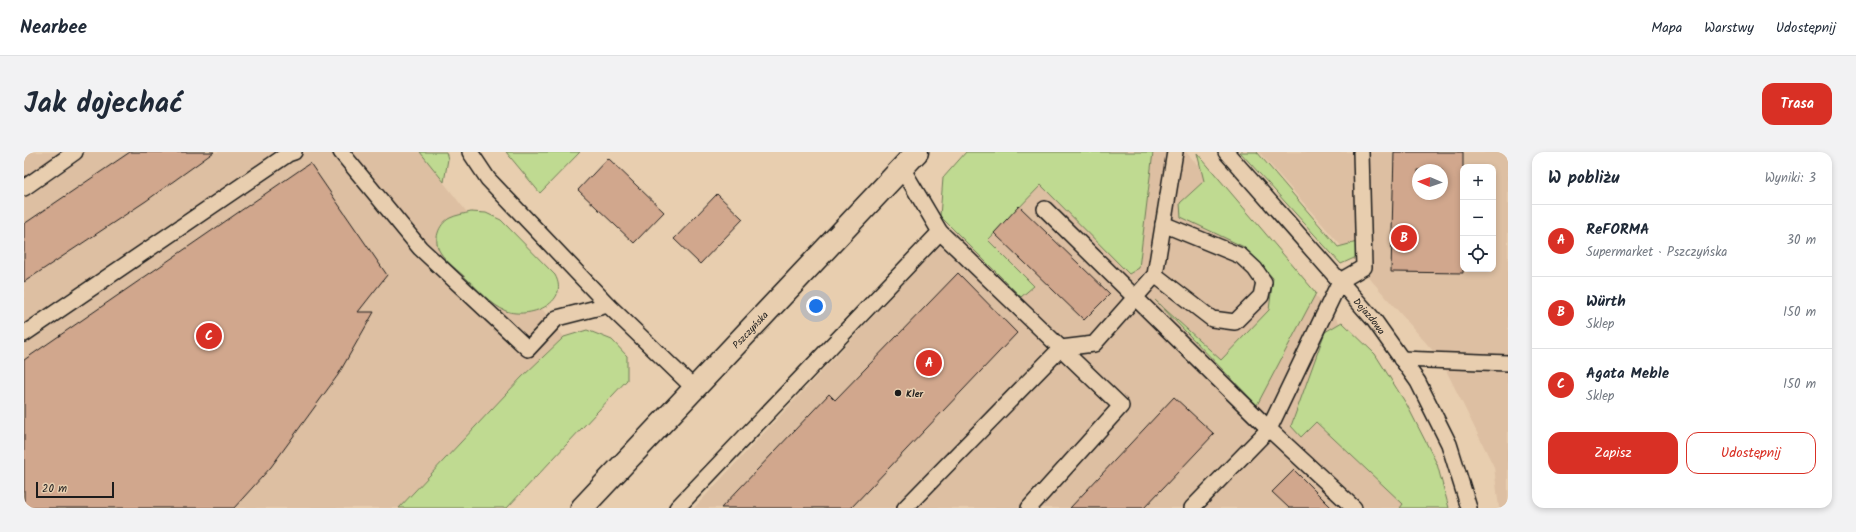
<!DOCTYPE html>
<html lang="pl">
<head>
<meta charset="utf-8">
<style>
  :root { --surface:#fff; --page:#f2f2f3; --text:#1f2937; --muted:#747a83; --line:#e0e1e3; --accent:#d93025 }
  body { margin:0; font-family:Kalam,sans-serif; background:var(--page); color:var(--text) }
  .controls { position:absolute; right:12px; top:12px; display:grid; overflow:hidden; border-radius:8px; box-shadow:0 2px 6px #0003 }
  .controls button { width:36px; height:36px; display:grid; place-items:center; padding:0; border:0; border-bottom:1px solid var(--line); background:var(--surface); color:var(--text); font:20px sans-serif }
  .compass { position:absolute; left:1388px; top:12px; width:36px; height:36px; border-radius:50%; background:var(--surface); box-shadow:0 2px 6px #0003; rotate:272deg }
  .scale { position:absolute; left:12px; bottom:10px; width:78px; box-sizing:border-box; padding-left:4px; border:2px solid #1c1c1c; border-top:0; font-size:11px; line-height:14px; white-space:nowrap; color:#1c1c1c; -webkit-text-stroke:3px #e8ceaf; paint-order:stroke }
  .you { position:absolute; left:792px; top:154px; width:14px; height:14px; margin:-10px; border:3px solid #fff; border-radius:50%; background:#1a73e8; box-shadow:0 0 0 6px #1a73e833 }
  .badge { display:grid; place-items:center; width:26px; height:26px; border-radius:50%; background:var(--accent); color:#fff; font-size:13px; font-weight:700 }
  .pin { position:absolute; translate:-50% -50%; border:2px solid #fff; box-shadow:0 1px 4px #0006 }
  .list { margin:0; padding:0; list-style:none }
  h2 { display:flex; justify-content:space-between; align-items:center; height:52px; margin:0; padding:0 16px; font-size:17px }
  h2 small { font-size:13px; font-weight:400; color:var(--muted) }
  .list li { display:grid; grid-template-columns:26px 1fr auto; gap:12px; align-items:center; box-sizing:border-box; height:72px; padding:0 16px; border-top:1px solid var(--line) }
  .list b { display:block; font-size:15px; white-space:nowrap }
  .list p { margin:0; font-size:13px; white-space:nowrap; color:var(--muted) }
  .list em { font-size:13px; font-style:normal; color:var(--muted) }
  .actions { display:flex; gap:8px; padding:12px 16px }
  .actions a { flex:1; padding:9px 0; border:1px solid var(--accent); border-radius:12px; text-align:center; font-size:14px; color:var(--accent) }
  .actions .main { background:var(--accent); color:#fff }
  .icon { flex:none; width:22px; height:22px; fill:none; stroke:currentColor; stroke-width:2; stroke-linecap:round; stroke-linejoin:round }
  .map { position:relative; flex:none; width:1484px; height:356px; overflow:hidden; border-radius:12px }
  header { display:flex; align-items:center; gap:24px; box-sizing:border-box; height:56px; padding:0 20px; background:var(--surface); border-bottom:1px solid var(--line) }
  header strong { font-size:19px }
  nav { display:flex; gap:22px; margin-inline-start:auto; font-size:14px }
  .intro { display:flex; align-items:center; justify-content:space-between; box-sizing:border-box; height:96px; padding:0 24px }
  h1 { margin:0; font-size:28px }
  .button { padding:10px 18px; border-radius:12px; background:var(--accent); color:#fff; font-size:14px; font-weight:700 }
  main { display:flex; gap:24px; padding:0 24px }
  aside { flex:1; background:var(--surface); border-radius:12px; box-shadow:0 2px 6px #0003 }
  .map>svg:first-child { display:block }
  .built { fill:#ddbfa2; fill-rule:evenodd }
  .green { fill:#bfda91; stroke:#6e7b56 }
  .building { fill:#d1a78d; stroke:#1c1c1c; fill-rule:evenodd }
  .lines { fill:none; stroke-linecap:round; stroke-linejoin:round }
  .lane-casing { stroke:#1c1c1c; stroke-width:18 }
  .secondary-casing { stroke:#1c1c1c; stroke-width:25 }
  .lane { stroke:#e8ceaf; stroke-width:15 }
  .secondary { stroke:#e8ceaf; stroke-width:22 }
  .poi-dot { fill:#1c1c1c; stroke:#e8ceaf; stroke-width:1.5 }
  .labels { text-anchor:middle; stroke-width:3; stroke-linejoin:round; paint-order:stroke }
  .street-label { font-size:10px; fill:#1c1c1c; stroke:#e8ceaf }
  .poi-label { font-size:10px; font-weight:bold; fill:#1c1c1c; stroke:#e8ceaf; text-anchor:start }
</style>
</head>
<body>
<header>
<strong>Nearbee</strong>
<nav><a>Mapa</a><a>Warstwy</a><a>Udostępnij</a></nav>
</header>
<div class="intro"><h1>Jak dojechać</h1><a class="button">Trasa</a></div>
<main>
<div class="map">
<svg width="1484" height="356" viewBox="0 0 1484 356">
  <rect width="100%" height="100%" fill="#e8ceaf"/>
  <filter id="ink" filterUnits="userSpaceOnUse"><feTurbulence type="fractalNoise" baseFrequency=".025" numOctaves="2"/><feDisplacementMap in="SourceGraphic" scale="8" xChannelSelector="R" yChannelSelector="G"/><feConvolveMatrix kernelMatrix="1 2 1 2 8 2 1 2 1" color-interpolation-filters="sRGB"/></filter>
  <g filter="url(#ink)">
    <!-- built -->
    <path class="built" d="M 0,0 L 396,0 L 540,185 L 498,225 L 375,356 L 0,356 Z
      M 1002,0 L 1162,0 L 1333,190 L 1412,356 L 670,356 Z
      M 1235,0 L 1484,0 L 1484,356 L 1475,356 L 1470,315 L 1417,208 ZM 1439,15 L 1469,15 L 1469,117 L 1439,117 ZM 1394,18 L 1418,18 L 1418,42 L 1394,42 Z"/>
    <!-- green -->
    <path class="green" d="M 396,0 L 422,0 L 424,7 L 420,30 Z
      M 482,0 L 556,0 L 516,41 Z
      M 942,0 L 1129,0 L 1115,116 L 1105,122 L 1017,33 L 964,88 L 1010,134 L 997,145 L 916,64 L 919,26 Z
      M 1216,0 L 1233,0 L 1314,95 L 1333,90 L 1339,102 L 1317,112 Z
      M 1173,1 L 1292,141 L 1233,253 L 1131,148 L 1197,208 L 1245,158 L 1249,126 L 1220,95 L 1157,65 L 1156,51 L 1180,29 Z
      M 447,60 L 462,61 L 477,68 L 531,123 C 547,152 504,167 482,159 C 467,153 455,138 444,128 C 435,119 422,110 416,100 C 409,89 414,72 426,66 C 432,63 440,62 447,60 Z
      M 1318,170 L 1351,202 L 1383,253 L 1413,312 L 1425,356 L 1376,356 L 1379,352 L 1292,270 L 1277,285 L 1267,274 L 1301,180 Z
      M 563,178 L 588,188 L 603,204 L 603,228 L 483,356 L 375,356 L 498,225 L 540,185 Z"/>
    <!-- building -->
    <path class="building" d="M 106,0 L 190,0 L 122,49 L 0,130 L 0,72 Z
      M 1370,0 L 1439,0 L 1439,121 L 1367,120 ZM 1394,18 L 1418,18 L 1418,42 L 1394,42 Z
      M 584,6 L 640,60 L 610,91 L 554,38 Z
      M 286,11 L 363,123 L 334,160 L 350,160 L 314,223 L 247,315 L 210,356 L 0,356 L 0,208 Z
      M 693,42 L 719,67 L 676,112 L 650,87 Z
      M 995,54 L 1086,142 L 1060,168 L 970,81 Z
      M 934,121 L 993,181 L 827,356 L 697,356 L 805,242 L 811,248 Z
      M 1150,245 L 1190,282 L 1120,356 L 1046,356 Z
      M 1270,318 L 1308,356 L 1265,356 L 1248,340 Z"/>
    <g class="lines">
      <defs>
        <g id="lane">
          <path d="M 317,0 L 396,96 L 504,197 L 533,166 L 584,153"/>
          <path d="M 446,0 L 464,27 L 584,153 L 671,237"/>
          <path id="s1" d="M 1202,0 L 1350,168 L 1394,230 L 1425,292 L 1445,356"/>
          <path d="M 878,16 L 916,80 L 1097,254 L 1005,356"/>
          <path d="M 0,36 L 51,0"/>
          <path d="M 1021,57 L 1245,277 L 1330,356"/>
          <path d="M 1131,123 L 1188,167 L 1211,170 L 1237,144 L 1240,130 L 1231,117 L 1217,104 L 1139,72"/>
          <path d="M 0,182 L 264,2 L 270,0"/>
          <path d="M 1377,207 L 1484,211"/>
          <path d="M 653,356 L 916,80"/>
          <path d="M 881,356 L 1037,196 L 1070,192 L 1131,123 L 1151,0"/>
          <path d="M 1168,356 L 1245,277 L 1316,129 L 1340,115 L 1337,0"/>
        </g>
        <g id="secondary">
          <path id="s2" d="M 558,356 L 893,0"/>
        </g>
      </defs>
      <!-- lane casing -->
      <use href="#lane" class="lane-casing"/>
      <!-- secondary casing -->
      <use href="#secondary" class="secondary-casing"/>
      <!-- lane -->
      <use href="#lane" class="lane"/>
      <!-- secondary -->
      <use href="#secondary" class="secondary"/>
    </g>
  </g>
  <!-- markers -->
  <circle class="poi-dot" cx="874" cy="241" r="4"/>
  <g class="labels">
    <!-- street labels -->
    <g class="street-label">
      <text dy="4" stroke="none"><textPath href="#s1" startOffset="218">Dojazdowa</textPath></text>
      <text dy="4" stroke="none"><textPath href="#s2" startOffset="245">Pszczyńska</textPath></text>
    </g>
    <!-- poi labels -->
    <g class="poi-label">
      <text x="882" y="245">Kler</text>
    </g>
  </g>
</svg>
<div class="controls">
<button>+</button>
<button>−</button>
<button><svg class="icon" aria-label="locate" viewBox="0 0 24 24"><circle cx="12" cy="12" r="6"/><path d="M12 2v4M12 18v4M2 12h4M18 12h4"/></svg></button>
</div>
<svg class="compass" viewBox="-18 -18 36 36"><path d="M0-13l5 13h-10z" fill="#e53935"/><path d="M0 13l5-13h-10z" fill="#747a83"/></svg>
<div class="scale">20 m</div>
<div class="you"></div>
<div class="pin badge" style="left:905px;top:211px">A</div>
<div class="pin badge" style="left:1380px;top:86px">B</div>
<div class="pin badge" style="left:185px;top:184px">C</div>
</div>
<aside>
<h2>W pobliżu<small>Wyniki: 3</small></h2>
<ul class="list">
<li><span class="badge">A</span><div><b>ReFORMA</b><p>Supermarket · Pszczyńska</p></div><em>30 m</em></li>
<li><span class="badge">B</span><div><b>Würth</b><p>Sklep</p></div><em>150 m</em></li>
<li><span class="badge">C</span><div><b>Agata Meble</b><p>Sklep</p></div><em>150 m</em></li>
</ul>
<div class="actions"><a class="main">Zapisz</a><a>Udostępnij</a></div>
</aside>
</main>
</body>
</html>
